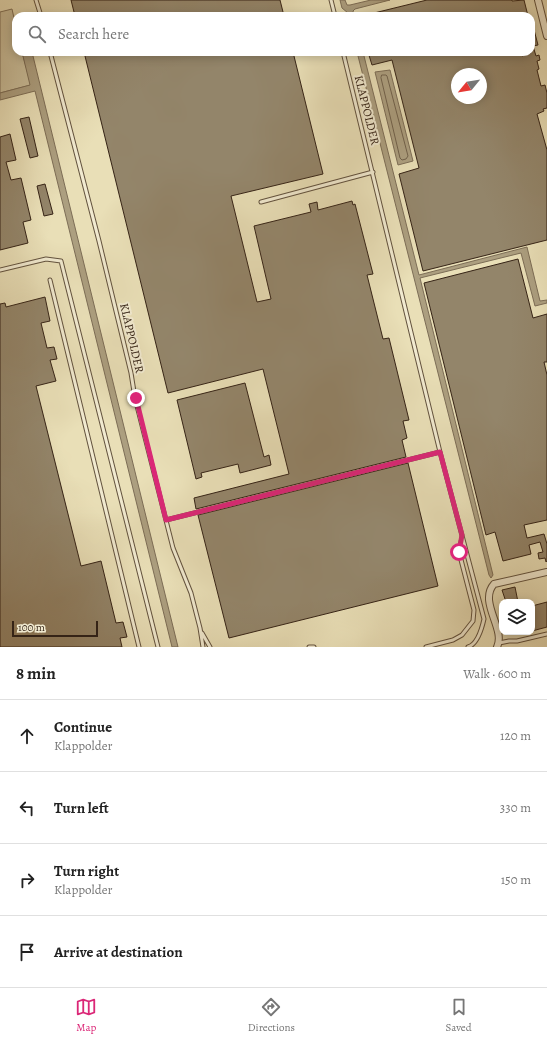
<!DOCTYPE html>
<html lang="en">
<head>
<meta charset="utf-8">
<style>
  :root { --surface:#fff; --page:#f2f2f2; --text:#222; --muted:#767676; --line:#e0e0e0; --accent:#db2777 }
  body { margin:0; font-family:Alegreya,serif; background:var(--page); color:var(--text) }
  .controls { position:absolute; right:12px; bottom:12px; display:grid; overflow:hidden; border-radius:8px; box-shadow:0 2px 10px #0003 }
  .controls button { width:36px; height:36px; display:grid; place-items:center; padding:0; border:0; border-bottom:1px solid var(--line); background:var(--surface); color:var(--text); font:20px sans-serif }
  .compass { position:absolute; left:451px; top:68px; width:36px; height:36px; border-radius:50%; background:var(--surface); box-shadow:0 2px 10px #0003; rotate:240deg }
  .scale { position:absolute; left:12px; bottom:10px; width:86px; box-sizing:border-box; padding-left:4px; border:2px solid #352316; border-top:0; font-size:11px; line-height:14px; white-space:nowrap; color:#352316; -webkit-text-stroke:3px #f1ead0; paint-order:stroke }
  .stop { position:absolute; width:12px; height:12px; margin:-9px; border:3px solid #db2777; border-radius:50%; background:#fff }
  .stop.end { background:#db2777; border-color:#fff; box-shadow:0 1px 4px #0008 }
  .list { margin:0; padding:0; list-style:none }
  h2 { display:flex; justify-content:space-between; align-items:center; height:52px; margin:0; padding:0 16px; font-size:17px }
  h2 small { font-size:13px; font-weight:400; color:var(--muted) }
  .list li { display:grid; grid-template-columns:26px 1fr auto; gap:12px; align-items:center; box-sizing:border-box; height:72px; padding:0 16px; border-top:1px solid var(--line) }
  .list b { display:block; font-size:15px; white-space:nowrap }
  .list p { margin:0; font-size:13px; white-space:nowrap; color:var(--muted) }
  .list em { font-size:13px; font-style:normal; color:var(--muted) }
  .icon { flex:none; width:22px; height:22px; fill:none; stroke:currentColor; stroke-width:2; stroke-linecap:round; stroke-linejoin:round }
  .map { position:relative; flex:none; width:547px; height:647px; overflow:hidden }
  .search { position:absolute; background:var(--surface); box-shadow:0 2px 10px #0003; left:12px; right:12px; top:12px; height:44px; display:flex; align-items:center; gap:10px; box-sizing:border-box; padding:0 14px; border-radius:12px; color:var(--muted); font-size:15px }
  .sheet { height:340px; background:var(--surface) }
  nav { display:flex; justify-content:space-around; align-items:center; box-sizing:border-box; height:56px; border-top:1px solid var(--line); background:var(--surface); font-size:11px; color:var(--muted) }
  nav a { display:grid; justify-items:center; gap:2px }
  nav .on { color:var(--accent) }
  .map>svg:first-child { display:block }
  .green { fill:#cabf9c; stroke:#807159 }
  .water { fill:#ac9f80; stroke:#7c6d56 }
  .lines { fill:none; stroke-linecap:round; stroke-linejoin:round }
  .shore { stroke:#70614b; stroke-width:1 }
  .building { fill:#93856a; stroke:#352316; fill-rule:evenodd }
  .lane-casing { stroke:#62523e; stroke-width:5 }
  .street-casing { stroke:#62523e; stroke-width:8 }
  .lane { stroke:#f1ead0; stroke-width:3 }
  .street { stroke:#f1ead0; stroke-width:6 }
  .route { stroke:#db2777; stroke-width:5 }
  .labels { text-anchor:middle; stroke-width:4; stroke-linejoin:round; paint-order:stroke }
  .street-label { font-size:12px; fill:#352316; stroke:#f1ead0 }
</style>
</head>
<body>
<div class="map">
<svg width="547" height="647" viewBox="0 0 547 647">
  <rect width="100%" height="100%" fill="#e9dfb7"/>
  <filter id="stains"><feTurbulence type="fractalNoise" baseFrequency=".005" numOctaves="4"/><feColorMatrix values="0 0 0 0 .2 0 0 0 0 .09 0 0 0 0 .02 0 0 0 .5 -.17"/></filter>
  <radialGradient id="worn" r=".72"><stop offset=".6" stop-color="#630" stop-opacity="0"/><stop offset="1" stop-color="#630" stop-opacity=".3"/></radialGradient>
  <!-- green -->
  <path class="green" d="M 12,9 L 16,27 L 16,52 L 22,52 L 31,85 L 0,93 L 0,12 Z"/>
  <!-- water -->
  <path class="water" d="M 340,0 L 345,0 L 347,5 L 350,5 L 371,0 L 390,0 L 355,9 L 353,11 L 354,16 L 349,16 L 348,13 L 342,8 Z
    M 22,52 L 32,52 L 178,647 L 172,647 L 35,91 L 0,100 L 0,93 L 30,85 Z
    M 357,52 L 363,52 L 419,275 L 527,247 L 540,301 L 547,300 L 547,303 L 535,306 L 521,253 L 420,278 L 493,575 L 491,578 L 489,575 Z
    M 390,70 L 413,161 L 398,165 L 375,72 Z"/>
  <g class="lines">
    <!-- shore -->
    <path class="shore" d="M 382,75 L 386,75 L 387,76 L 408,156 L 406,159 L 402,160 L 400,158 L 381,78 Z"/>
  </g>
  <!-- building -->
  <path class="building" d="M 71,0 L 280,0 L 284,16 L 75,16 Z
    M 427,0 L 512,0 L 512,1 L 524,0 L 528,16 L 370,16 L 370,14 Z
    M 531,26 L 533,26 L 538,45 L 533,46 L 536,56 L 539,55 L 540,60 L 537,61 L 539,69 L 537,70 L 541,86 L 545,85 L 547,93 L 547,108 L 543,109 L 544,111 L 537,114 L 547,150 L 547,240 L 423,271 L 399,174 L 419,168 L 392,60 L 372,65 L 368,52 L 522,52 L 522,56 L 531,53 ZM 457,74 L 481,74 L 481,98 L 457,98 Z
    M 84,52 L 293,52 L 323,174 L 231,196 L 257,302 L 271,299 L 254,226 L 311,212 L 309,204 L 317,202 L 318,210 L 352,201 L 353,205 L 355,204 L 373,274 L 367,275 L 383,339 L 389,338 L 409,420 L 403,421 L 407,438 L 402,440 L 406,457 L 196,509 L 194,498 L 289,474 L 263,369 L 168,393 Z
    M 29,117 L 38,156 L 30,158 L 20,119 Z
    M 10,134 L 16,160 L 6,162 L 11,180 L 21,178 L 31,220 L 23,222 L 28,243 L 0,250 L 0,137 Z
    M 45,184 L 53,214 L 44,216 L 37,186 Z
    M 518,259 L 533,318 L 547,314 L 547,362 L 544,362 L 547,375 L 547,520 L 524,525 L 527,538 L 544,534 L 547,544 L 547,561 L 546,562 L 545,558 L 539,559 L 538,553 L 543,552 L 540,542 L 529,545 L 531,554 L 503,561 L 495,532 L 486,535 L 424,283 Z
    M 45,297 L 50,321 L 41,323 L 47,348 L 54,347 L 57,359 L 50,360 L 56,381 L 36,386 L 81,566 L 101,561 L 116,623 L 123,622 L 127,637 L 120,638 L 122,647 L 0,647 L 0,304 L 5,303 L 6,307 Z
    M 245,383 L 264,457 L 269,455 L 271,465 L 240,473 L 238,464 L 201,473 L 202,477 L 196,479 L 177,400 Z
    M 408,463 L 438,586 L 229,638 L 198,515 Z
    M 515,587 L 518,602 L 506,602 L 502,590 Z
    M 547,602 L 547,627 L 532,631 L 532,606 Z"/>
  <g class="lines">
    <defs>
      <path id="lane" d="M 36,0 L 41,16
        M 331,0 L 335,16
        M 50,52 L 99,241 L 131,373 L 135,398 L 173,548 L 191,593 L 200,628 L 203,647
        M 343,52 L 440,452 L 484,619 C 482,628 478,644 468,647
        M 261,202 L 373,172
        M 0,270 L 46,259 L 61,261 L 158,647
        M 50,280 L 139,647
        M 166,520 L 440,452
        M 202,633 L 210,647
        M 499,643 L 509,641 L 517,641 L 547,634
        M 309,647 L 314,647
        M 426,647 L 453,640 L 462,635 L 473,621 L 474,610 L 459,552 L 462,537"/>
      <path id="street" d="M 538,0 L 547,36
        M 497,647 C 506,629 478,602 494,584 L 547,572"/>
    </defs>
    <!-- lane casing -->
    <use href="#lane" class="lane-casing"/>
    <!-- street casing -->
    <use href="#street" class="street-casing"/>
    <!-- lane -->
    <use href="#lane" class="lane"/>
    <!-- street -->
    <use href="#street" class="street"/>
  </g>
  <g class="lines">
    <!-- route -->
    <path class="route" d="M 136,398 L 166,520 L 440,452 L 462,535 L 459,552"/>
  </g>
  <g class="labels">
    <!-- street labels -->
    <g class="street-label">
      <text transform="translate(367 110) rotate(76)" y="4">KLAPPOLDER</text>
      <text transform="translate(132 338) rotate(77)" y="4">KLAPPOLDER</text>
    </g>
  </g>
  <rect width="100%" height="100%" filter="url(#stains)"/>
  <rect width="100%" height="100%" fill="url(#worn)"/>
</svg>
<div class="controls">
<button><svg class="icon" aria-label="layers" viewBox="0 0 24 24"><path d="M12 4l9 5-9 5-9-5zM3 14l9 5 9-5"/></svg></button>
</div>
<svg class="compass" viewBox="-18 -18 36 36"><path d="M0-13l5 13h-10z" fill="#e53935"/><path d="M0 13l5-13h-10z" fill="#767676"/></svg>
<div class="scale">100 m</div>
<div class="stop" style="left:459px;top:552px"></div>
<div class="stop end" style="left:136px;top:398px"></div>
<div class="search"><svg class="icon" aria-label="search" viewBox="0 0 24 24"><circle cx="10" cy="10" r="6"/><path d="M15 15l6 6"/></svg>Search here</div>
</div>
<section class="sheet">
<h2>8 min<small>Walk · 600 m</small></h2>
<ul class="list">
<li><svg class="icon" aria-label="ahead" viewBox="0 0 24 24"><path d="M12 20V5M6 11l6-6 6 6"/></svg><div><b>Continue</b><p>Klappolder</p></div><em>120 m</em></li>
<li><svg class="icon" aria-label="left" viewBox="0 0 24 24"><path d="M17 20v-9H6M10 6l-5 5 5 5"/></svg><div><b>Turn left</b></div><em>330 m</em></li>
<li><svg class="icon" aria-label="right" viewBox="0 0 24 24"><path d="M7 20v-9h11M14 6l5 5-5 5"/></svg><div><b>Turn right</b><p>Klappolder</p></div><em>150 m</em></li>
<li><svg class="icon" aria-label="arrive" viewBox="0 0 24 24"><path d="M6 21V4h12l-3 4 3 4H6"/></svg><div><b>Arrive at destination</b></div></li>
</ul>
</section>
<nav>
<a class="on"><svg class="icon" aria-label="map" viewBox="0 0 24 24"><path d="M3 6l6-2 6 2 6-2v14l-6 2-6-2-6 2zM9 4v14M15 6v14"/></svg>Map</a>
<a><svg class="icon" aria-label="directions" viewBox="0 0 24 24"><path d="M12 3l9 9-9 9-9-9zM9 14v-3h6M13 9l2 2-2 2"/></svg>Directions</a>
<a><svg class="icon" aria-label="saved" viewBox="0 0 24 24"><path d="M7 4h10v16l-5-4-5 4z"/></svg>Saved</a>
</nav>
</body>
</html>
